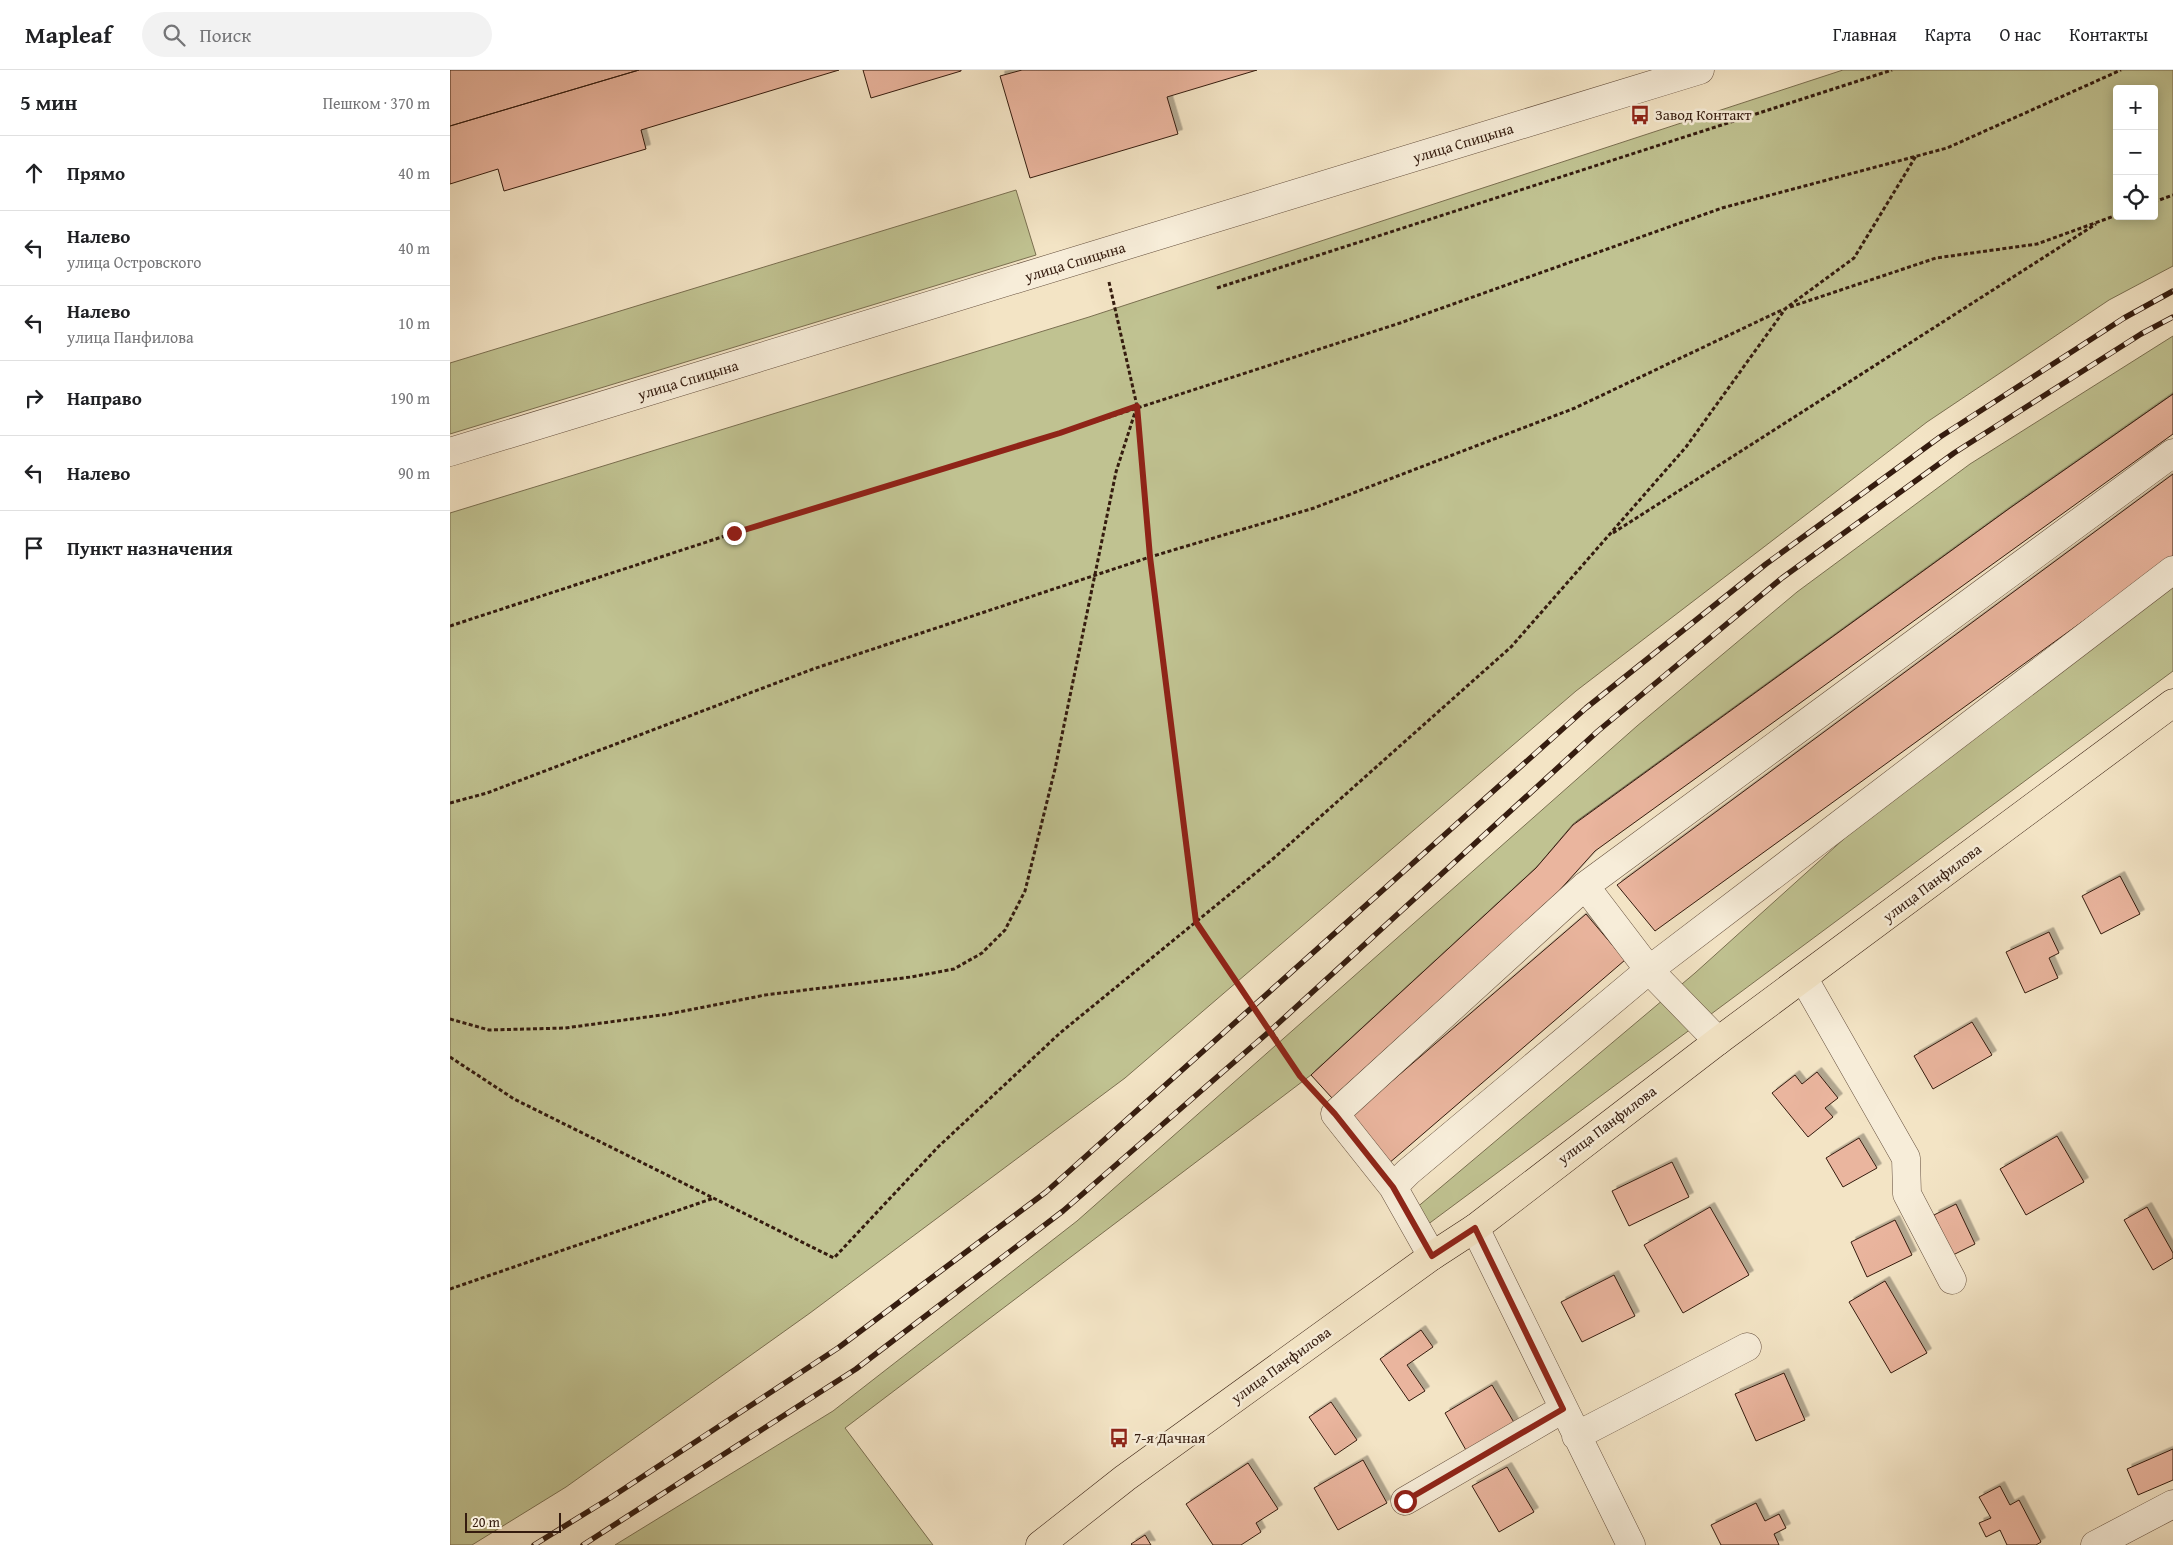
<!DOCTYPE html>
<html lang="ru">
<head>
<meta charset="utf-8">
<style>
  :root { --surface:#fff; --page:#f2f2f2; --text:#202124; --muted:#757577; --line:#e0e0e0 }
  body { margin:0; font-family:"Gentium Book Plus",serif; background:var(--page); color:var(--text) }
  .controls { position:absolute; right:15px; top:15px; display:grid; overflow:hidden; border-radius:5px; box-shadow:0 2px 12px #0003 }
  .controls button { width:45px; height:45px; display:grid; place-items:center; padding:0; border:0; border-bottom:1px solid var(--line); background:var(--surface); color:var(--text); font:25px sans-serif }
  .scale { position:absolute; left:15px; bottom:12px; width:96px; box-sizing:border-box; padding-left:5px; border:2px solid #351c0f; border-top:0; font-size:14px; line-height:18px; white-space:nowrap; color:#351c0f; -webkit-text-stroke:4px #f7edd9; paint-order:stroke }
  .stop { position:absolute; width:15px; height:15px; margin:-11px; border:4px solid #8f2418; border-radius:50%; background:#fff }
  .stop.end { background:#8f2418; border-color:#fff; box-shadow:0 1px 5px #0008 }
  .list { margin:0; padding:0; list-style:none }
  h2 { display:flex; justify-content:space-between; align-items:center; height:65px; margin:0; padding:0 20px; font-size:21px }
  h2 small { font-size:16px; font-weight:400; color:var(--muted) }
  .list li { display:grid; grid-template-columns:32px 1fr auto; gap:15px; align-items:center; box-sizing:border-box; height:75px; padding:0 20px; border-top:1px solid var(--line) }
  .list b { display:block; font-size:19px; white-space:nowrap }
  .list p { margin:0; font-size:16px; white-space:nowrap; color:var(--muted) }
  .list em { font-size:16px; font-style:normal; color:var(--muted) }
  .icon { flex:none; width:28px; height:28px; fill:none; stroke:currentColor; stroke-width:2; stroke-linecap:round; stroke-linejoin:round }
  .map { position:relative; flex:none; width:1723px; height:1475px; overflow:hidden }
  header { display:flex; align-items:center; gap:30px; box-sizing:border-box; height:70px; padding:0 25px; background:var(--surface); border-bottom:1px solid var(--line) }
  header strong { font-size:24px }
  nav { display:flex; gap:28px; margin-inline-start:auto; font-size:18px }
  .search { width:350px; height:45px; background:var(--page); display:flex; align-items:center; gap:12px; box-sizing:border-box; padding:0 18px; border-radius:28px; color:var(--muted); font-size:19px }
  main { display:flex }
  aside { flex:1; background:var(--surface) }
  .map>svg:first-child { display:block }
  .green { fill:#c0c291; stroke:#7a6f50; fill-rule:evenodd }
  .building { fill:#eab59e; stroke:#351c0f; filter:url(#shadow) }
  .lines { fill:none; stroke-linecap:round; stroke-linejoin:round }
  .minor-casing { stroke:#644e3c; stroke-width:29 }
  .major-casing { stroke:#351c0f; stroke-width:29 }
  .path { stroke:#351c0f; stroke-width:3; stroke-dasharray:4 2.5; stroke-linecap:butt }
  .minor { stroke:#f7edd9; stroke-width:28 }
  .major { stroke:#f3e4c5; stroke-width:28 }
  .rail-casing { stroke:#351c0f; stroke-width:5.5 }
  .rail { stroke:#f7edd9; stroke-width:4; stroke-dasharray:11; stroke-linecap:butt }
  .route { stroke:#8f2418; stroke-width:6 }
  .labels { text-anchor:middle; stroke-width:5; stroke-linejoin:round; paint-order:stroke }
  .poi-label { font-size:15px; fill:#351c0f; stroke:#f7edd9; text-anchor:start }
  .street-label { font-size:15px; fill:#351c0f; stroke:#f7edd9 }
</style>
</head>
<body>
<header>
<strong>Mapleaf</strong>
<div class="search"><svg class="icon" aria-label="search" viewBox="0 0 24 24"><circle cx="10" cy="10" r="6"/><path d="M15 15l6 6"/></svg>Поиск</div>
<nav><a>Главная</a><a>Карта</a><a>О нас</a><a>Контакты</a></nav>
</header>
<main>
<aside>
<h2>5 мин<small>Пешком · 370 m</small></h2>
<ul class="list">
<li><svg class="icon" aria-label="ahead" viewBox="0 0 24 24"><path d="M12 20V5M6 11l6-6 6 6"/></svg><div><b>Прямо</b></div><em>40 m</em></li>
<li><svg class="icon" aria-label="left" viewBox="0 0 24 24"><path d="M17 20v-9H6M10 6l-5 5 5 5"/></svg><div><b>Налево</b><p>улица Островского</p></div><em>40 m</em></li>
<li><svg class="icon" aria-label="left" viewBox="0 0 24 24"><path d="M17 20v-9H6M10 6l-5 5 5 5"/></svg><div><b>Налево</b><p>улица Панфилова</p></div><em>10 m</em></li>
<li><svg class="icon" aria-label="right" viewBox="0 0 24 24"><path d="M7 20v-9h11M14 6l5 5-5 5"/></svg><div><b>Направо</b></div><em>190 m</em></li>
<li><svg class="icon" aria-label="left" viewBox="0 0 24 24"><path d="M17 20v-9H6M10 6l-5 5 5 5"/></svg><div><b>Налево</b></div><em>90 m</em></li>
<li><svg class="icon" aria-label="arrive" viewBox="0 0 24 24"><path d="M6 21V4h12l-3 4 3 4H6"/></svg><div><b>Пункт назначения</b></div></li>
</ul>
</aside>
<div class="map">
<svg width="1723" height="1475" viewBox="0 0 1723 1475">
  <defs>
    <filter id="shadow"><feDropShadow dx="4.5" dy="-4.5" stdDeviation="0" flood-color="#0004"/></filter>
  </defs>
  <rect width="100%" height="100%" fill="#f3e4c5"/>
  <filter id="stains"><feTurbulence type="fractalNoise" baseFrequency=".004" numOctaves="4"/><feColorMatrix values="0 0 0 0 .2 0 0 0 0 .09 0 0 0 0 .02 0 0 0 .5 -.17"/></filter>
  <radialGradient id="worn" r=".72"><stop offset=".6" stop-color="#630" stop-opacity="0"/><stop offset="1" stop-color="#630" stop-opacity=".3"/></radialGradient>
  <!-- green -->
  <path class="green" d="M 1393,0 L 1723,0 L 1723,196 L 1659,230 L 1477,352 L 1126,621 L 675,1008 L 360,1243 L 116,1417 L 22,1475 L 0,1475 L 0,443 L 639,247 ZM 1667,19 L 1704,19 L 1704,146 L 1667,146 Z
    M 566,120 L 586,185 L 0,364 L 0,293 Z
    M 1723,266 L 1723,324 L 1560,438 L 1123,754 L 1086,798 L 861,1005 L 395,1358 L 483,1475 L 165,1475 L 383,1341 L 627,1151 L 1187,656 L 1347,522 L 1520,394 Z
    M 1723,515 L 1723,601 L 977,1155 L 965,1139 L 1245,903 L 1426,740 Z"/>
  <!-- building -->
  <path class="building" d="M 0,0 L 189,0 L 0,56 Z
    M 189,0 L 389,0 L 191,60 L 196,79 L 54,121 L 48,99 L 0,114 L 0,56 Z
    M 413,0 L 511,0 L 511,1 L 421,28 Z
    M 572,0 L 807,0 L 717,27 L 728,64 L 580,108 L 550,6 Z
    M 1723,324 L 1723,364 L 1145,781 L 1108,822 L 882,1028 L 861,1005 L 1086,798 L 1123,755 L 1560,438 Z
    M 1723,404 L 1723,486 L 1205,861 L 1167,815 Z
    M 1670,806 L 1690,844 L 1651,864 L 1632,826 Z
    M 1136,844 L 1175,890 L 938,1094 L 899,1048 Z
    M 1599,862 L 1609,883 L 1599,888 L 1608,908 L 1575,923 L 1556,882 Z
    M 1522,952 L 1542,985 L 1483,1019 L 1464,986 Z
    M 1367,1002 L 1388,1028 L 1375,1038 L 1383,1047 L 1358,1067 L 1322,1023 L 1345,1005 L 1352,1014 Z
    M 1607,1066 L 1634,1112 L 1576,1145 L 1550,1099 Z
    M 1409,1068 L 1427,1098 L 1393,1117 L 1376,1088 Z
    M 1222,1092 L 1239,1127 L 1179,1156 L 1162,1121 Z
    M 1506,1134 L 1525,1174 L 1503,1185 L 1484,1145 Z
    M 1260,1137 L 1299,1205 L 1233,1243 L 1194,1175 Z
    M 1697,1137 L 1723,1183 L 1723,1188 L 1703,1200 L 1674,1150 Z
    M 1445,1150 L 1462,1185 L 1417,1207 L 1401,1172 Z
    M 1164,1205 L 1185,1246 L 1132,1272 L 1111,1232 Z
    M 1435,1211 L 1477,1283 L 1441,1303 L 1399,1232 Z
    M 971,1260 L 983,1277 L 957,1295 L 975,1321 L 959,1331 L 930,1289 Z
    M 1334,1303 L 1355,1350 L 1306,1371 L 1285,1324 Z
    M 1042,1315 L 1069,1361 L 1021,1389 L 995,1343 Z
    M 881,1332 L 907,1370 L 885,1385 L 859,1347 Z
    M 1723,1379 L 1723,1410 L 1688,1425 L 1677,1399 Z
    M 913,1390 L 937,1433 L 888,1460 L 864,1418 Z
    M 798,1393 L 828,1439 L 806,1453 L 811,1462 L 791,1475 L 763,1475 L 736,1434 Z
    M 1057,1397 L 1084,1442 L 1049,1462 L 1022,1416 Z
    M 1550,1416 L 1560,1435 L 1569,1430 L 1591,1472 L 1586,1475 L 1557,1475 L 1550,1460 L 1536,1467 L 1529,1453 L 1541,1448 L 1529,1427 Z
    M 1306,1433 L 1315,1451 L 1329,1444 L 1336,1458 L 1324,1464 L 1329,1475 L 1271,1475 L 1261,1455 Z
    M 695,1465 L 701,1475 L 682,1475 L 681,1474 Z"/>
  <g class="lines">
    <defs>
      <path id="minor" d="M 0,382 L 1250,0
        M 1135,816 L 1199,900 L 1268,971
        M 1354,909 L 1456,1088 L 1457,1124 L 1502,1210
        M 943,1117 L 958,1102 L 1199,900 L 1723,500
        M 1025,1158 L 1181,1475
        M 982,1186 L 943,1117 L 885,1044 L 1135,816 L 1723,383
        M 1126,1366 L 1297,1277
        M 955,1431 L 1113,1339
        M 1645,1475 L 1723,1434"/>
      <path id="major" d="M 590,1475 L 675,1408 L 982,1186 L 1025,1158 L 1268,971 L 1723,633"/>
    </defs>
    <!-- minor casing -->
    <use href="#minor" class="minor-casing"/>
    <!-- major casing -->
    <use href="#major" class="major-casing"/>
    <!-- path -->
    <path class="path" d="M 1704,132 L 1723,125
      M 659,212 L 687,336 L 700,487 L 747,852 L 802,937 L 821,960 L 850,1006 L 864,1021
      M 767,218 L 1442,0
      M 1340,237 L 1486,188 L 1587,174 L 1667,145
      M 1163,463 L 1646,154
      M 0,556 L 284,463 L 610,363 L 950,253 L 1272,138 L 1497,78 L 1671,0
      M 0,733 L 37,723 L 363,599 L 700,487 L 864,438 L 1125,338 L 1334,239
      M 0,949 L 39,960 L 115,958 L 219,944 L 315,925 L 461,907 L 504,899 L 532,883 L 555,860 L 575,821 L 605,699 L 666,402 L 687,336
      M 0,987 L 64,1029 L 384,1188 L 488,1077 L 610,963 L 824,788 L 1061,577 L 1236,377 L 1336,238 L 1404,188 L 1466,86
      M 0,1219 L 264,1128"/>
    <!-- minor -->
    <use href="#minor" class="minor"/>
    <!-- major -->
    <use href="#major" class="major"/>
    <defs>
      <path id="rail" d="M 84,1475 L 160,1428 L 388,1278 L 596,1122 L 1136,638 L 1316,494 L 1490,367 L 1674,248 L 1723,221
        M 133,1475 L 406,1299 L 613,1141 L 821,960 L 1148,661 L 1332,508 L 1504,383 L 1691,264 L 1723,247"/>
    </defs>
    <!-- rail casing -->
    <use href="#rail" class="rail-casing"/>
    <!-- rail -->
    <use href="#rail" class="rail"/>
  </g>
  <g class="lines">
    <!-- route -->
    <path class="route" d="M 284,463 L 610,363 L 687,336 L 700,487 L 746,852 L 850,1006 L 885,1044 L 943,1117 L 982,1186 L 1025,1158 L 1113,1339 L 955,1431"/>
  </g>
  <!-- icons -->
  <defs>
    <symbol id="bus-bare" viewBox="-9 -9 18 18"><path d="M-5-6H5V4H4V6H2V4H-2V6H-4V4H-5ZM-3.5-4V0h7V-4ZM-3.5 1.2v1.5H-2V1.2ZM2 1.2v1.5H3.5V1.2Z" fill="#8f2418" stroke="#f7edd9" stroke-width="2.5" paint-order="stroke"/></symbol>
  </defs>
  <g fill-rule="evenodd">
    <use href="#bus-bare" x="1176" y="31" width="28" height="28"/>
    <use href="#bus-bare" x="655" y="1354" width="28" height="28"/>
  </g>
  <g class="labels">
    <!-- poi labels -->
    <g class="poi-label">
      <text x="1205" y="50">Завод Контакт</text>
      <text x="684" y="1373">7-я Дачная</text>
    </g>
    <!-- street labels -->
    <g class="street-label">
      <text transform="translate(1013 73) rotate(-17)" y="5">улица Спицына</text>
      <text transform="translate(625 192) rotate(-17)" y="5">улица Спицына</text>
      <text transform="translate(238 310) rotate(-17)" y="5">улица Спицына</text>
      <text transform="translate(1482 813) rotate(-37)" y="5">улица Панфилова</text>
      <text transform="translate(1157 1055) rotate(-37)" y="5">улица Панфилова</text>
      <text transform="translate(831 1295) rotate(-36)" y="5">улица Панфилова</text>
    </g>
  </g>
  <rect width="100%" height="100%" filter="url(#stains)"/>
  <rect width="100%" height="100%" fill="url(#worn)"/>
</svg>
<div class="controls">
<button>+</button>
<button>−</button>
<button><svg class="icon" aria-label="locate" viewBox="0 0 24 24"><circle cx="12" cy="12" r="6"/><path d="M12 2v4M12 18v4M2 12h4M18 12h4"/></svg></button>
</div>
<div class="scale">20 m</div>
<div class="stop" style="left:955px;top:1431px"></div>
<div class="stop end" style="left:284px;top:463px"></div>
</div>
</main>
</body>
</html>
